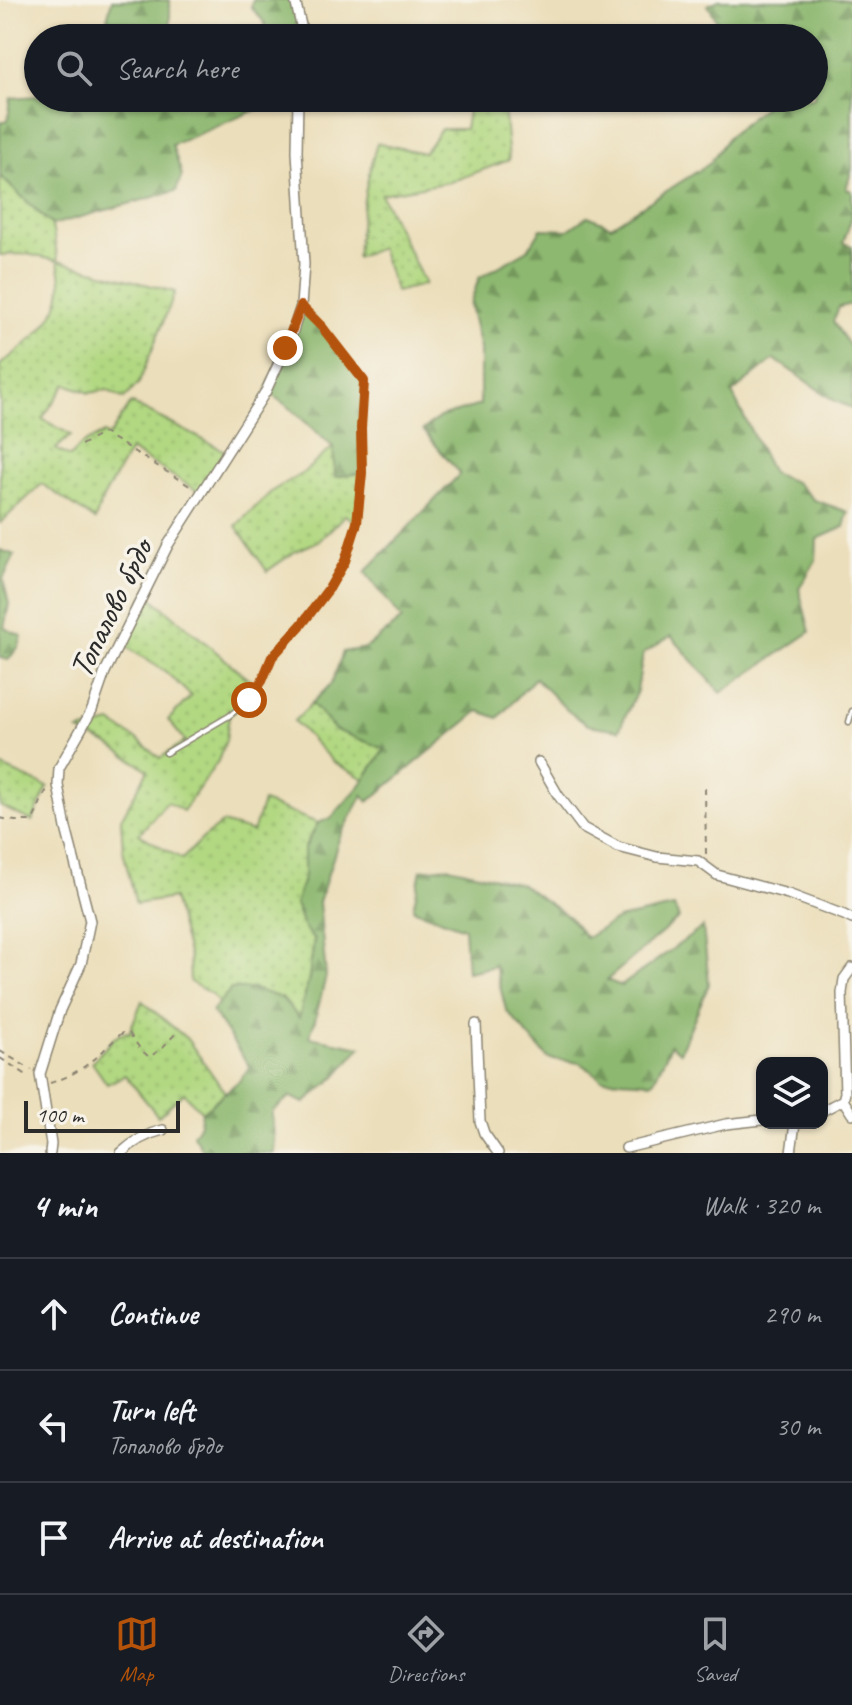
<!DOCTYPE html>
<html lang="en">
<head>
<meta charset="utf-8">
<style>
  :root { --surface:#171b24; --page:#20242c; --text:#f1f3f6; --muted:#9ea1a6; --line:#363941; --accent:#b45309 }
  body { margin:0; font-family:Caveat,sans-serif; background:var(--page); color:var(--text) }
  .controls { position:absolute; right:24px; bottom:24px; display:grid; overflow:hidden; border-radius:16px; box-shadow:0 2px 6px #0004 }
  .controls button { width:72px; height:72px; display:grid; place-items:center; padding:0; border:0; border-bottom:2px solid var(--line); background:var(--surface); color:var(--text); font:40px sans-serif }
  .scale { position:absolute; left:24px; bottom:20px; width:156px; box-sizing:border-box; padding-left:8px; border:4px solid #2b2b2b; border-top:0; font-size:22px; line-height:28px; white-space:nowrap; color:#2b2b2b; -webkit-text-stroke:6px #f7f3e8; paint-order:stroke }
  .stop { position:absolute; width:24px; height:24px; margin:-18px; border:6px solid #b45309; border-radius:50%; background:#fff }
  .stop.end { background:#b45309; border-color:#fff; box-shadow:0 2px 8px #0008 }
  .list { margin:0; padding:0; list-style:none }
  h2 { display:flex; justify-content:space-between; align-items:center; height:104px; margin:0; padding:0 32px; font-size:34px }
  h2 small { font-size:26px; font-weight:400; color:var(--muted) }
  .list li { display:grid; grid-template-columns:52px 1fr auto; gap:24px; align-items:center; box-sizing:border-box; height:112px; padding:0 32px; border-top:2px solid var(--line) }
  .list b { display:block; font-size:30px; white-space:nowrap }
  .list p { margin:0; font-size:26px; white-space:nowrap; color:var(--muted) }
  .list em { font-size:26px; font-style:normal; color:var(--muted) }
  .icon { flex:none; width:44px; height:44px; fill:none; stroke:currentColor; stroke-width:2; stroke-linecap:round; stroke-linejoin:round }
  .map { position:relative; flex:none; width:852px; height:1153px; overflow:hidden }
  .search { position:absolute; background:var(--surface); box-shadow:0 2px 6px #0004; left:24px; right:24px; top:24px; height:88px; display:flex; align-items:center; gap:20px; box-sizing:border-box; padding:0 28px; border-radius:44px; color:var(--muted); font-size:30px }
  .sheet { height:440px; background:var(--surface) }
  nav { display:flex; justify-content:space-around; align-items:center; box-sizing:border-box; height:112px; border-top:2px solid var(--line); background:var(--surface); font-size:22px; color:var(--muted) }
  nav a { display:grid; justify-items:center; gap:4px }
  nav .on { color:var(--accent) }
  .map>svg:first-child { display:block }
  .grass { fill:url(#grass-dots); stroke:#6e8256; stroke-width:2 }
  .forest { fill:url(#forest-firs); stroke:#5c724e; stroke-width:2 }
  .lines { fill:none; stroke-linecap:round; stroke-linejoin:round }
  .lane-casing { stroke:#8b8472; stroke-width:7 }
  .street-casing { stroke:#8b8472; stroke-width:12 }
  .path { stroke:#8b8472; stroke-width:2; stroke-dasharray:6 6; stroke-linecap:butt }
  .lane { stroke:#fff; stroke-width:4 }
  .street { stroke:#fff; stroke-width:9 }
  .route { stroke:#b45309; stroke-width:10 }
  .labels { text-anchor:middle; stroke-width:7; stroke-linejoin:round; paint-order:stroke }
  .street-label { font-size:34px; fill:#2b2b2b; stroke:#f7f3e8 }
</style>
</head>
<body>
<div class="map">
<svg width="852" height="1153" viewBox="0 0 852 1153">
  <defs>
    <pattern id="grass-dots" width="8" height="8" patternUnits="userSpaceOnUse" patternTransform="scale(2)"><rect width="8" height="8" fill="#b2d882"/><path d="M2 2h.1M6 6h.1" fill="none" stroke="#99ba70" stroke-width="1.8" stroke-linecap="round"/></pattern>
    <pattern id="forest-firs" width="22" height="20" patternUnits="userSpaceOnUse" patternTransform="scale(2)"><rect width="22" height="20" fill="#8db870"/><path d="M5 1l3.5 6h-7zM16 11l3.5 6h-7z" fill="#73965c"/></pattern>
  </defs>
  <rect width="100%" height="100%" fill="#f7f3e8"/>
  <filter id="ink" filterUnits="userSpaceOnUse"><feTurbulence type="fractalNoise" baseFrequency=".0125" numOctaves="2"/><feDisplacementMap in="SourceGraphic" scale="16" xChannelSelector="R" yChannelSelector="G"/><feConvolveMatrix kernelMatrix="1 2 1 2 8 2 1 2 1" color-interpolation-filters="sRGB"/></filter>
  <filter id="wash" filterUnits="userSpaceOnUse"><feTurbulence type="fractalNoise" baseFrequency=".006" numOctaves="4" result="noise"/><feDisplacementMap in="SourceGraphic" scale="32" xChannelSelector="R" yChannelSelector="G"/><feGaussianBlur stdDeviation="1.8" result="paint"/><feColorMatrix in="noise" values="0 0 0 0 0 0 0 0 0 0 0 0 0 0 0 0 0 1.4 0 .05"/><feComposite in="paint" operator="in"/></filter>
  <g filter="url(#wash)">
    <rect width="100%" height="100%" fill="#ebdeba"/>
    <!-- grass -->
    <path class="grass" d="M 470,98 L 503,98 L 509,160 L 450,182 L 381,194 L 425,284 L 396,292 L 380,248 L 357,257 C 360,217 366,180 377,143 L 424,153 L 441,129 L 465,129 Z
      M 0,176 L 52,225 L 58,261 L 175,292 L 139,383 L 124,399 L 107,390 L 89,393 L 66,384 L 42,419 L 71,435 L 56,449 L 70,457 L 81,445 L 104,433 L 109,436 L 131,403 L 227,452 L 201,493 L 130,450 L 102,500 L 95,520 L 42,484 L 0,523 L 0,365 C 25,345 59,323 61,287 C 62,278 59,269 58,261 L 27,254 L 0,255 Z
      M 333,447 L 362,473 L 357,523 L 345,515 L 319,541 L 296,551 L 267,571 L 236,526 L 272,491 L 303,473 Z
      M 145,592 L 258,687 L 249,700 L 229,716 L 226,740 L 218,761 L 183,811 L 167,802 L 139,834 L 182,859 L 202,839 L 222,823 L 253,832 L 263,802 L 318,823 L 304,849 L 304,876 L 295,904 L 304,928 L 314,940 L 309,979 L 299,1019 L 231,989 L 219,1003 L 211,994 L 190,982 L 189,957 L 173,898 L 136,904 L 123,850 L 121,819 L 148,770 L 109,745 L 79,731 L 111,723 L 138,740 L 160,758 L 185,741 L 168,720 L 191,696 L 166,672 L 122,644 Z
      M 312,703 L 335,730 L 385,748 L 364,779 L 333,762 L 294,721 Z
      M 0,766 L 48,787 L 32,821 L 0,806 Z
      M 142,1001 L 187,1039 L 225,1092 L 202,1112 L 184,1093 L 158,1116 L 125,1075 L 107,1084 L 92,1062 L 113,1039 L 124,1032 L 129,1033 Z"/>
    <!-- forest -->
    <path class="forest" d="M 112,0 L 170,0 L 170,26 L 136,24 L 107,19 Z
      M 253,0 L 295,0 L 304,38 L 265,38 L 265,23 L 251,7 Z
      M 719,0 L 852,0 L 852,169 L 846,189 L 852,191 L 852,217 L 843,243 L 852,246 L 852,304 L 839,307 L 833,322 L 852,349 L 852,408 L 835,401 L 774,359 L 732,393 L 772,473 L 795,482 L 814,500 L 848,512 L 844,527 L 817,539 L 816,560 L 799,589 L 810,632 L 721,693 L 671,636 L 643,654 L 637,691 L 619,730 L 588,725 L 568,711 L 535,678 L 498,718 L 479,711 L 368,802 L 363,795 L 339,839 L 319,902 L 326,976 L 314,1024 L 309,1037 L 361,1047 L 336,1076 L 305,1103 L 290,1097 L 272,1112 L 275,1153 L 204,1153 L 193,1135 L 200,1124 L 202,1112 L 240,1080 L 250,1067 L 212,1011 L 231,989 L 254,989 L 282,998 L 299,1018 L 309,979 L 314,940 L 304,928 L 295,904 L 304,876 L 304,849 L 318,823 L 331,818 L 359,787 L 385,749 L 335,730 L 312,703 L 332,683 L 343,652 L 366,648 L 402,619 L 365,572 L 460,474 L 423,430 L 440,417 L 480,405 L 480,349 L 470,305 L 479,278 L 528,250 L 541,229 L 568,230 L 588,216 L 611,226 L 709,164 L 729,136 L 765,106 L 761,98 L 814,98 L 814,38 L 727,38 L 708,5 Z
      M 38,96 L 38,98 L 284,98 L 172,145 L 182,175 L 176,191 L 52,225 L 0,176 L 0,123 L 8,120 L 11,98 Z
      M 301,306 L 322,327 L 364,381 L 361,428 L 362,473 L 335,477 L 333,447 L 289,407 L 266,391 Z
      M 0,550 L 15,555 L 3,579 L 9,604 L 4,628 L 22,636 L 19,646 L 8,660 L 0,657 Z
      M 449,867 L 521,884 L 569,917 L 586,938 L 618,919 L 674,907 L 679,918 L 607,980 L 621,986 L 703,927 L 709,984 L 680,1052 L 671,1045 L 653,1082 L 602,1079 L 580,1063 L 548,1058 L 506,1010 L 495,966 L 467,972 L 464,928 L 413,909 L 421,870 Z"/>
  </g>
  <g filter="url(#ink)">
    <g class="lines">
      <defs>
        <path id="lane" d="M 849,722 L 852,711
          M 166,753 L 229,716 L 249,700 L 262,681 L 272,657 L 302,624 L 330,587 L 345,561 L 357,523 L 362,473 L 361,428 L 364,381 L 322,327 L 302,308"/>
        <path id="street" d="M 295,0 L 304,38
          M 539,762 L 558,795 L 583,828 L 618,847 L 657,857 L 698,861 L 717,875 L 788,894 L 844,915 L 852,919
          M 852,968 L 844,979 L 842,993 L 845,1093 L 843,1100 L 852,1114
          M 476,1024 L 480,1121 L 484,1133 L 498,1153
          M 822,1111 L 843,1100
          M 626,1148 L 726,1124 L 762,1120
          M 50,1153 L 51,1144 L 40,1074 L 60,1010 L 81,964 L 90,921 L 66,828 L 58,785 L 59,768 L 92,710 L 105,672 L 168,545 L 266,391 L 292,334 L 301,306 L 304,264 L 297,152 L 298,98
          M 121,1153 C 134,1141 146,1134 163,1130
          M 791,1153 L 795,1123"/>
      </defs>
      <!-- lane casing -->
      <use href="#lane" class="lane-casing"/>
      <!-- street casing -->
      <use href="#street" class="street-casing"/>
      <!-- path -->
      <path class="path" d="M 81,445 L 104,433 L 193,488
        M 705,788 L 706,854
        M 0,818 L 15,821 L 32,821 C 39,810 41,797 49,787
        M 0,1051 L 32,1070
        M 0,1058 L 30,1077
        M 50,1083 C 70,1077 90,1065 105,1049 C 112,1043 116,1037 124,1032 L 129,1033 L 141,1050 L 149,1057 L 160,1050 L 178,1031"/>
      <!-- lane -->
      <use href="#lane" class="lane"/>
      <!-- street -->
      <use href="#street" class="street"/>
    </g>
  </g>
  <g class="lines" filter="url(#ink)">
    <!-- route -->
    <path class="route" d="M 249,700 L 262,681 L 272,657 L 302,624 L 330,587 L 345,561 L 357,523 L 362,473 L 361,428 L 364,381 L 322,327 L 301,306 L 285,348"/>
  </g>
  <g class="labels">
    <!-- street labels -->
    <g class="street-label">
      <text transform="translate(110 608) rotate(-64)" y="12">Топалово брдо</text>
    </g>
  </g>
</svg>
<div class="controls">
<button><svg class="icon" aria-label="layers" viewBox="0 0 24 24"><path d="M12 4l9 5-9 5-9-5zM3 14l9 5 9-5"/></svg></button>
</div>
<div class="scale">100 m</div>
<div class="stop" style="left:249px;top:700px"></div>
<div class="stop end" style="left:285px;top:348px"></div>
<div class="search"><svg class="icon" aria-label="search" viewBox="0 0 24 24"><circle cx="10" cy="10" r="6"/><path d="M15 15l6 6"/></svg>Search here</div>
</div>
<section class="sheet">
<h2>4 min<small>Walk · 320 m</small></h2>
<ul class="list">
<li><svg class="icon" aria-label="ahead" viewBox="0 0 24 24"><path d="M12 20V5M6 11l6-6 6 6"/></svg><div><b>Continue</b></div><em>290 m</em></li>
<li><svg class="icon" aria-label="left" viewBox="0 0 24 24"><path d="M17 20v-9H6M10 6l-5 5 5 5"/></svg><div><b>Turn left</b><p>Топалово брдо</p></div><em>30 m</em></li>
<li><svg class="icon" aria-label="arrive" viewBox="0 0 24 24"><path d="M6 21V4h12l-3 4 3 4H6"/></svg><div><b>Arrive at destination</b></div></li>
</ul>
</section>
<nav>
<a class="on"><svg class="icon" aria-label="map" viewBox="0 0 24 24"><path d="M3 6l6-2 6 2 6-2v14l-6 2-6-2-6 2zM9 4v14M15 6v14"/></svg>Map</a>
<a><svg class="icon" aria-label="directions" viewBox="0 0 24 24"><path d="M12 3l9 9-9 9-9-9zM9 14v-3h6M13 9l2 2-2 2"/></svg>Directions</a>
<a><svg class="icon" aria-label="saved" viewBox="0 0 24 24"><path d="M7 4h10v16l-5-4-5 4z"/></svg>Saved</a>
</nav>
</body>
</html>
